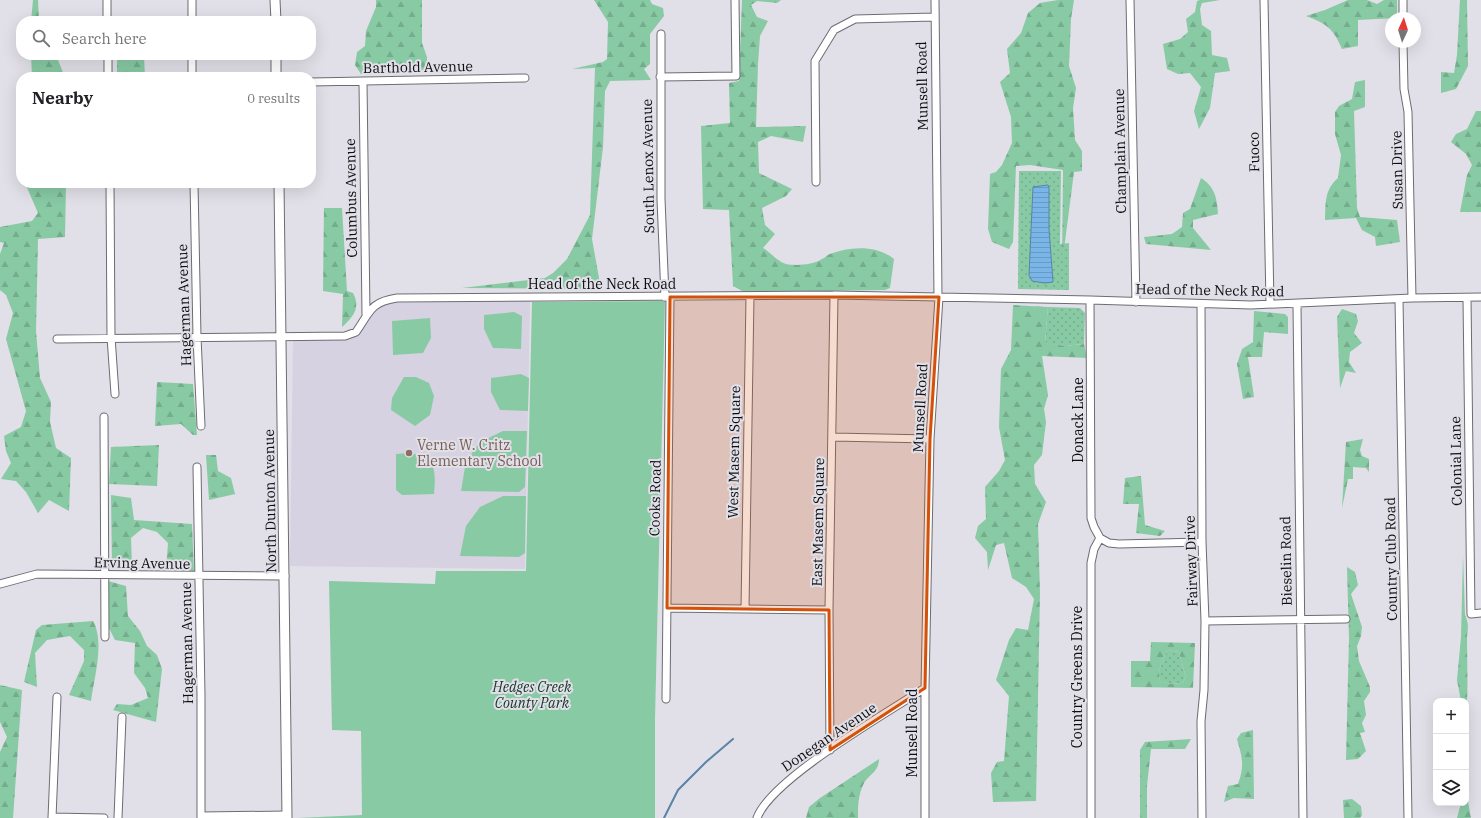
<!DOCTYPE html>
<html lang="en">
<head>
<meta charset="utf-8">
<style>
  :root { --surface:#fff; --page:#f6f6f6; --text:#202124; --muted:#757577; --line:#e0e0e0 }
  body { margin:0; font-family:"IBM Plex Serif",serif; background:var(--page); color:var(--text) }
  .controls { position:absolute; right:12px; bottom:12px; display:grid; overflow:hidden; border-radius:8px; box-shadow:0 4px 16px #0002 }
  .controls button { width:36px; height:36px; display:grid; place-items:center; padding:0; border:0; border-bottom:1px solid var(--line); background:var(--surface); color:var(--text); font:20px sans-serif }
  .compass { position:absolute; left:1385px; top:12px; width:36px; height:36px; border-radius:50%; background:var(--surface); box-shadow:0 4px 16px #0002; rotate:4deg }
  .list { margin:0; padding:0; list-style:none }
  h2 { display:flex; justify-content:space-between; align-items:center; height:52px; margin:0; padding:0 16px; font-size:17px }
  h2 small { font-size:13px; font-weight:400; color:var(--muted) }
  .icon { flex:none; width:22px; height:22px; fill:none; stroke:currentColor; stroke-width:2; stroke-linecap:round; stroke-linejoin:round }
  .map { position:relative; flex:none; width:1481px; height:818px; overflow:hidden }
  .search { position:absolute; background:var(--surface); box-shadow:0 4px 16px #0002; left:16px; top:16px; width:300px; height:44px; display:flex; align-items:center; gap:10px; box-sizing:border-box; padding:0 14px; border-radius:16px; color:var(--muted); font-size:15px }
  .panel { position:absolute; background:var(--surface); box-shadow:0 4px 16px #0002; left:16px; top:72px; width:300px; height:116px; border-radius:16px }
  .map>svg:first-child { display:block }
  .built { fill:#d6d2e1 }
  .grass { fill:url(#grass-dots) }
  .forest { fill:url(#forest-firs); fill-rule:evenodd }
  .park { fill:#88caa4 }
  .water { fill:url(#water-rules); stroke:#5984a6 }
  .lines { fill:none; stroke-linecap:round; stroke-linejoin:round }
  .stream { stroke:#5984a6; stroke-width:2 }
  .minor-casing { stroke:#6e6c73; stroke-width:9 }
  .tertiary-casing { stroke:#6e6c73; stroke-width:11 }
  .minor { stroke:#fff; stroke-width:7 }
  .tertiary { stroke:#fff; stroke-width:9 }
  .marked { fill:#d2520c; fill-opacity:0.2; stroke:#d2520c; stroke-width:3; stroke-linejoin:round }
  .education-dot { fill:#8d6e63; stroke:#e1dfe7; stroke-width:1.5 }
  .labels { text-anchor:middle; stroke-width:4; stroke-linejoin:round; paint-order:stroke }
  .street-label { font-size:14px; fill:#0e0e10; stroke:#e1dfe7 }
  .education-label { font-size:14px; fill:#785e54; stroke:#e1dfe7; text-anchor:start }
  .park-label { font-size:14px; font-style:italic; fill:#143524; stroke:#e1dfe7 }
</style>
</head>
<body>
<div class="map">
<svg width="1481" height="818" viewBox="0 0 1481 818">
  <defs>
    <pattern id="grass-dots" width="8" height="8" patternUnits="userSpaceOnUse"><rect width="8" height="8" fill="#88caa4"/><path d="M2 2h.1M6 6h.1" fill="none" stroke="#74ac8c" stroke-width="1.8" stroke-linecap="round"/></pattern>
    <pattern id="forest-firs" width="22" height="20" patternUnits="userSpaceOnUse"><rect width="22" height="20" fill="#88caa4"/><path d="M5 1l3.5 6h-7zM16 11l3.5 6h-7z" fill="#74ac8c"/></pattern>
    <pattern id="water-rules" width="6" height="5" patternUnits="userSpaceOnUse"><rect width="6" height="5" fill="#79b6e7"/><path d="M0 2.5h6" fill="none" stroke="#679bc5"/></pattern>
  </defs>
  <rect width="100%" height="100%" fill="#e1dfe7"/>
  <!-- built -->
  <path class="built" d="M 530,300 L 525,569 L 290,566 L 293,339 L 351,337 L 371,314 L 381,305 L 387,303 Z"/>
  <!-- grass -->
  <path class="grass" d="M 1019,171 L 1061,171 L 1060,244 L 1069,243 L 1069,290 L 1018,289 Z
    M 1048,307 L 1080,308 L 1085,313 L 1084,344 L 1064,346 L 1045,343 Z
    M 1167,650 L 1179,652 L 1186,678 L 1182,683 L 1171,684 L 1160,681 L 1159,670 Z"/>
  <!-- forest -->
  <path class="forest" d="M 33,0 L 38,0 L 39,21 L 31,21 Z
    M 376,0 L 422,0 L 422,43 L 427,57 L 427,70 L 361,74 L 355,65 L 357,52 L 365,46 L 366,31 L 376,7 Z
    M 594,0 L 650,0 L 652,4 L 663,8 L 664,16 L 650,34 L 650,64 L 644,69 L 651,80 L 610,81 L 605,91 L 603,147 L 592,239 L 601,289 L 462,288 L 545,278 L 553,273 L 567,259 L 590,215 L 595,68 L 572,69 L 603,62 L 607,59 L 608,22 Z
    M 742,0 L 781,0 L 777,3 L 757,1 L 751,5 L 757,17 L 768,21 L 760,36 L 758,64 L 756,127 L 806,126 L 803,142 L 771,136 L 758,142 L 759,173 L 792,189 L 786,196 L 762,208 L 765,225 L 775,234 L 763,248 C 770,252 778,262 786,264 C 796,266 813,265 822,259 C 825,258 827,255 830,254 C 850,246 877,245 894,259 L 890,288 L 885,290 L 744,292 L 733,286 L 729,210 L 703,209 L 701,126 L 730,123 L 729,83 L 739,81 Z
    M 1058,0 L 1074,0 L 1071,19 L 1069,66 L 1076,88 L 1073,108 L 1075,140 L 1082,151 L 1082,171 L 1074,172 L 1062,265 L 1063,170 L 1030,165 L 1016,166 L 1013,242 L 1009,249 L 992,242 L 988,229 L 990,174 L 996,172 L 1002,165 L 1012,143 L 1011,117 L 1000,82 L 1010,73 L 1007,49 L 1021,33 L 1028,13 L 1040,3 Z
    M 1200,0 L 1220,0 L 1202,3 L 1200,9 L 1202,25 L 1211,31 L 1212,55 L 1227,58 L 1230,71 L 1215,73 L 1210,108 L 1199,129 L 1194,111 L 1201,87 L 1190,73 L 1178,74 L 1167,69 L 1163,44 L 1180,39 L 1188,32 L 1186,19 L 1195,12 L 1197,1 Z
    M 1348,0 L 1367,0 L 1377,4 L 1384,0 L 1397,0 L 1397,18 L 1358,20 L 1358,46 L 1342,49 C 1333,28 1327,24 1306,16 L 1325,10 Z
    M 1460,0 L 1467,0 L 1468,66 L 1456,89 L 1441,93 L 1441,72 L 1454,73 L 1457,55 Z
    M 31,55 L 56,55 L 64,75 L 99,77 L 32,77 Z
    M 117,55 L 144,55 L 145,77 L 117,77 Z
    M 1365,80 L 1365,107 L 1354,111 L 1357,208 L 1360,217 L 1397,220 L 1400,242 L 1376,246 L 1375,237 L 1362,230 L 1356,218 L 1325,220 C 1326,203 1324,190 1338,178 L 1341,155 L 1335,134 L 1335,112 L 1339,106 L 1352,99 L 1355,82 Z
    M 1476,111 L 1481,111 L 1481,212 L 1460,212 L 1467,175 L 1472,165 L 1466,154 L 1451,142 L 1456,134 L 1467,129 Z
    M 1201,178 C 1215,187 1217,198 1218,214 L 1193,220 L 1193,228 L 1211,250 L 1146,244 L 1144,237 L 1172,234 L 1182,227 L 1183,213 L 1190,209 Z
    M 25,183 L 66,183 L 65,237 L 38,239 L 36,331 L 40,378 L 51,402 L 50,422 L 56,448 L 71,458 L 69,511 L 49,500 L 38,513 L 26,492 L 16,481 L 1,479 L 11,463 L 6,451 L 4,436 L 21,427 L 26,411 L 6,339 L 13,313 L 6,295 L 0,290 L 0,254 L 4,243 L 0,242 L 0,227 L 32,221 L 38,213 Z
    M 324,208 L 342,208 L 347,291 L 353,293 C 361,308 353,317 342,327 L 343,294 L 323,291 Z
    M 1013,305 L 1048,307 L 1045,342 L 1064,346 L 1084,344 L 1087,358 L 1042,356 L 1048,395 L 1044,409 L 1046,422 L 1042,455 L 1034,465 L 1035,484 L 1046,502 L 1038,524 L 1040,593 L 1036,801 L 993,802 L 991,773 L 997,762 L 1004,761 L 1009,696 L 996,680 L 1009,640 L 1016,628 L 1028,630 L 1034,599 L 1026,587 L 1012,578 L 1004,543 L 996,545 L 988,570 L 987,552 L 975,538 L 978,526 L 986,519 L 985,487 L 999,471 L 1005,460 L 999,427 L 1001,369 L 1011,350 Z
    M 1342,309 L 1356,314 L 1358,321 L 1354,333 L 1362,343 L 1350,352 L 1349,362 L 1356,373 L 1346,371 L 1340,388 L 1337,317 Z
    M 1254,311 L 1285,314 L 1288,317 L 1288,334 L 1264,332 L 1262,357 L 1248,357 L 1254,397 L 1243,399 L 1237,364 L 1242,349 L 1253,342 Z
    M 157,382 L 193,384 L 197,435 L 193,435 L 181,424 L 155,426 Z
    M 1363,439 L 1360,450 L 1362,456 L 1369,459 L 1369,472 L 1366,468 L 1353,467 L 1353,479 L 1348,479 L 1342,508 L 1346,442 Z
    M 159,445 L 157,486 L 109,484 L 111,447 Z
    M 206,455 L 216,455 L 218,471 L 231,478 L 235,494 L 209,500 Z
    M 1141,476 L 1145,525 L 1165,531 L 1160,536 L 1136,533 L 1139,504 L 1123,504 L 1125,478 Z
    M 111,495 L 131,498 L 134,520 L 192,524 L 194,571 L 166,569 L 168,543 L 157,532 L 143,528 L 131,538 L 132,566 L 112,567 Z
    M 1463,555 L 1465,615 C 1470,626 1467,629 1467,639 C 1467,660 1468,681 1467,702 L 1466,702 L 1461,701 L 1457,680 L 1461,637 Z
    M 1347,567 L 1355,572 L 1358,585 L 1351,594 L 1362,627 L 1361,636 L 1357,646 L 1359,661 L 1370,687 L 1370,692 L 1364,701 L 1366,715 L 1362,723 L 1365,732 L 1360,733 L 1366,751 L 1358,759 L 1346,760 L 1349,638 Z
    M 108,581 L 126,586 L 128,616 L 140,631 L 147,646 L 157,655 L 162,669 L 156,722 L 113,710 L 117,704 L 131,705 L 148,698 L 145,688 L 134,673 L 135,643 L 115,640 L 108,626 Z
    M 93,621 C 105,642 94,678 91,701 L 69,695 L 84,661 L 84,650 L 70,636 L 47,640 L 35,653 L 37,687 L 24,682 L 36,630 L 42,625 Z
    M 1151,642 L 1195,643 L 1193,688 L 1131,687 L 1131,661 L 1150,661 ZM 1167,650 L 1179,652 L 1186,678 L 1182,683 L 1171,684 L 1160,681 L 1159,670 Z
    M 0,685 L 22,690 L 13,818 L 0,818 L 0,752 L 7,737 L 0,722 Z
    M 1253,730 L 1254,799 L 1234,798 L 1224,802 L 1228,786 L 1238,784 C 1245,765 1242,757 1237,739 L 1241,733 Z
    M 1191,739 L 1185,749 L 1151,749 L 1147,786 L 1147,818 L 1140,818 L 1140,750 L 1145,742 Z
    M 879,759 C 879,772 869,774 864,783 C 858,795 858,805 858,818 L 806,818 L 809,807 L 820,798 Z
    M 1466,790 L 1471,818 L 1457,818 L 1461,803 L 1466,803 Z
    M 1352,799 L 1361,806 L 1362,815 L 1360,818 L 1344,818 L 1343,800 Z"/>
  <!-- park -->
  <path class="park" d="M 665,301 L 655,718 L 655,818 L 298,818 L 362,815 L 361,731 L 332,730 L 329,581 L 435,584 L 436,571 L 526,571 L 532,302 Z
    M 514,312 L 522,316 L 521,349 L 493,348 L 484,329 L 484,315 Z
    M 430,318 L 431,338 L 423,353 L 393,355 L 392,321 Z
    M 521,374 L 529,378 L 528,411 L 500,410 L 491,392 L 491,378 Z
    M 404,377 L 416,377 L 429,383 L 434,396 L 430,415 L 415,426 L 391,410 L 392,398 Z
    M 503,431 L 527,431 L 525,487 L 519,492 L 461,491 L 466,461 L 480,442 Z
    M 409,453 C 436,456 436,470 434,494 L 402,495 L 396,490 L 396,454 Z
    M 503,496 L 526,496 L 525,553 L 519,557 L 460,556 L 466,526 L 480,507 Z"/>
  <!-- water -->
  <path class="water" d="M 1048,185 L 1049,188 L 1049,229 L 1053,282 L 1045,283 L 1032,281 L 1029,275 L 1033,187 Z"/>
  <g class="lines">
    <!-- stream -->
    <path class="stream" d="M 664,818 L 678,790 L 706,762 L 733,739"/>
    <defs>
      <path id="minor" d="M 107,0 L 107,21
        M 935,0 L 938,297
        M 1130,0 L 1136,302
        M 1264,0 L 1270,304
        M 1403,0 L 1403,18
        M 192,21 L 192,0
        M 661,34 L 661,199 L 665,297
        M 1403,42 L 1404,89 L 1408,112 L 1412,298
        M 108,55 L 108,77
        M 192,77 L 192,55
        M 660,77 L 736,76 L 735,0
        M 311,82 L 525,78
        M 363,82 L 366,314
        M 816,182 L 815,61 L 834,30 L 855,19 L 934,17
        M 110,183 L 111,337 L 115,394
        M 194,183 L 197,337 L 201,426
        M 1467,298 L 1471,614 L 1481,613
        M 1399,299 L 1408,818
        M 1090,300 L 1091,518 L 1094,527 L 1100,538
        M 1201,304 L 1202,542 L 1205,621 L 1204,690 L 1201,721 L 1202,818
        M 1297,305 L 1303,818
        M 57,339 L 345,336 L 356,332 C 370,312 370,302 397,298 L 834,295 L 1090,300 L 1251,305 L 1412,298 L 1481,297
        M 104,417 L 105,637
        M 833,437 L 930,439
        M 197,467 L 201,695 L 201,818
        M 1100,538 L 1109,543 L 1119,544 L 1202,542
        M 0,584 L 37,574 L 285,576
        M 667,608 L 829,610
        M 745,609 L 750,296
        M 1205,621 L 1346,619
        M 666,699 L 670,297
        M 830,750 L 829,610 L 834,295
        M 201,816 L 287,815
        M 52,817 L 104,818
        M 52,818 L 57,697
        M 118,818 L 122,717
        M 757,818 C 771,779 887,713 925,688
        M 925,818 L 925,688 L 930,439 L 939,297
        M 1091,818 L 1091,563 L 1094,549 L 1100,538"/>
      <path id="tertiary" d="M 275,0 L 276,21
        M 276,55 L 276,77
        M 279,183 L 287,818"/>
    </defs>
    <!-- minor casing -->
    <use href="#minor" class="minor-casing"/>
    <!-- tertiary casing -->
    <use href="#tertiary" class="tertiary-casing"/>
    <!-- minor -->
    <use href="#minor" class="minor"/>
    <!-- tertiary -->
    <use href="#tertiary" class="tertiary"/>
  </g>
  <!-- marked area -->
  <path class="marked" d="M 670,297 L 939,297 L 930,439 L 925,688 L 830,750 L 829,610 L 667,608 Z"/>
  <!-- markers -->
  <circle class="education-dot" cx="409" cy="453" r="4"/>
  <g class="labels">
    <!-- street labels -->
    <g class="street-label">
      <text transform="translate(418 67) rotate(-1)" y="5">Barthold Avenue</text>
      <text transform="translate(922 86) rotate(-91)" y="5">Munsell Road</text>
      <text transform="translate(1120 151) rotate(-91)" y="5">Champlain Avenue</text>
      <text transform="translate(1254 152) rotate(-91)" y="5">Fuoco</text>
      <text transform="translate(648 166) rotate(-91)" y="5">South Lenox Avenue</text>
      <text transform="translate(1397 170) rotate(-91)" y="5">Susan Drive</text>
      <text transform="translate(351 198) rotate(-91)" y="5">Columbus Avenue</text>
      <text x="602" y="289">Head of the Neck Road</text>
      <text transform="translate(1210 290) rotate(1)" y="5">Head of the Neck Road</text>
      <text transform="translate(184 305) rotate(-92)" y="5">Hagerman Avenue</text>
      <text transform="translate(920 408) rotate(-87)" y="5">Munsell Road</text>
      <text transform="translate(1078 420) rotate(-90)" y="5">Donack Lane</text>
      <text transform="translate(734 452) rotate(-89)" y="5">West Masem Square</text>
      <text transform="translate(1456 461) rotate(-91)" y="5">Colonial Lane</text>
      <text transform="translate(655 498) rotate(-89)" y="5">Cooks Road</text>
      <text transform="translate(270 501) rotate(-91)" y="5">North Dunton Avenue</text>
      <text transform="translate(818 522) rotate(-89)" y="5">East Masem Square</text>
      <text transform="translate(1391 559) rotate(-91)" y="5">Country Club Road</text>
      <text transform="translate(1191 561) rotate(-92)" y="5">Fairway Drive</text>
      <text transform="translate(1286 561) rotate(-91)" y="5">Bieselin Road</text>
      <text transform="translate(142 563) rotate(1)" y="5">Erving Avenue</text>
      <text transform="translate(187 643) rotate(-91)" y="5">Hagerman Avenue</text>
      <text transform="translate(1077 677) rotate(-90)" y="5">Country Greens Drive</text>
      <text transform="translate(912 733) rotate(-90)" y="5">Munsell Road</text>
      <text transform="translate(829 737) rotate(-34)" y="5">Donegan Avenue</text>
    </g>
    <!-- education labels -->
    <g class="education-label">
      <text x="417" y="450">Verne W. Critz<tspan x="417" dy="16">Elementary School</tspan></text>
    </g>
    <!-- park labels -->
    <g class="park-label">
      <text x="532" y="692">Hedges Creek<tspan x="532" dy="16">County Park</tspan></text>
    </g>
  </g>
</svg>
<div class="controls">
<button>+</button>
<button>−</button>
<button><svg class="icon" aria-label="layers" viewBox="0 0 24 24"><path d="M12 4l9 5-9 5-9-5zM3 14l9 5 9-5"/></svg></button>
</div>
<svg class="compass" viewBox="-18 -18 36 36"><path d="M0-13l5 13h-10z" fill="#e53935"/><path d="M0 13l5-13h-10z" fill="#757577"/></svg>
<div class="search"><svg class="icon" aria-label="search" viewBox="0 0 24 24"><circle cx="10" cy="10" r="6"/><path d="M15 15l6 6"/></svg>Search here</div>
<section class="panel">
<h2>Nearby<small>0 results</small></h2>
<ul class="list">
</ul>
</section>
</div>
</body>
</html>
